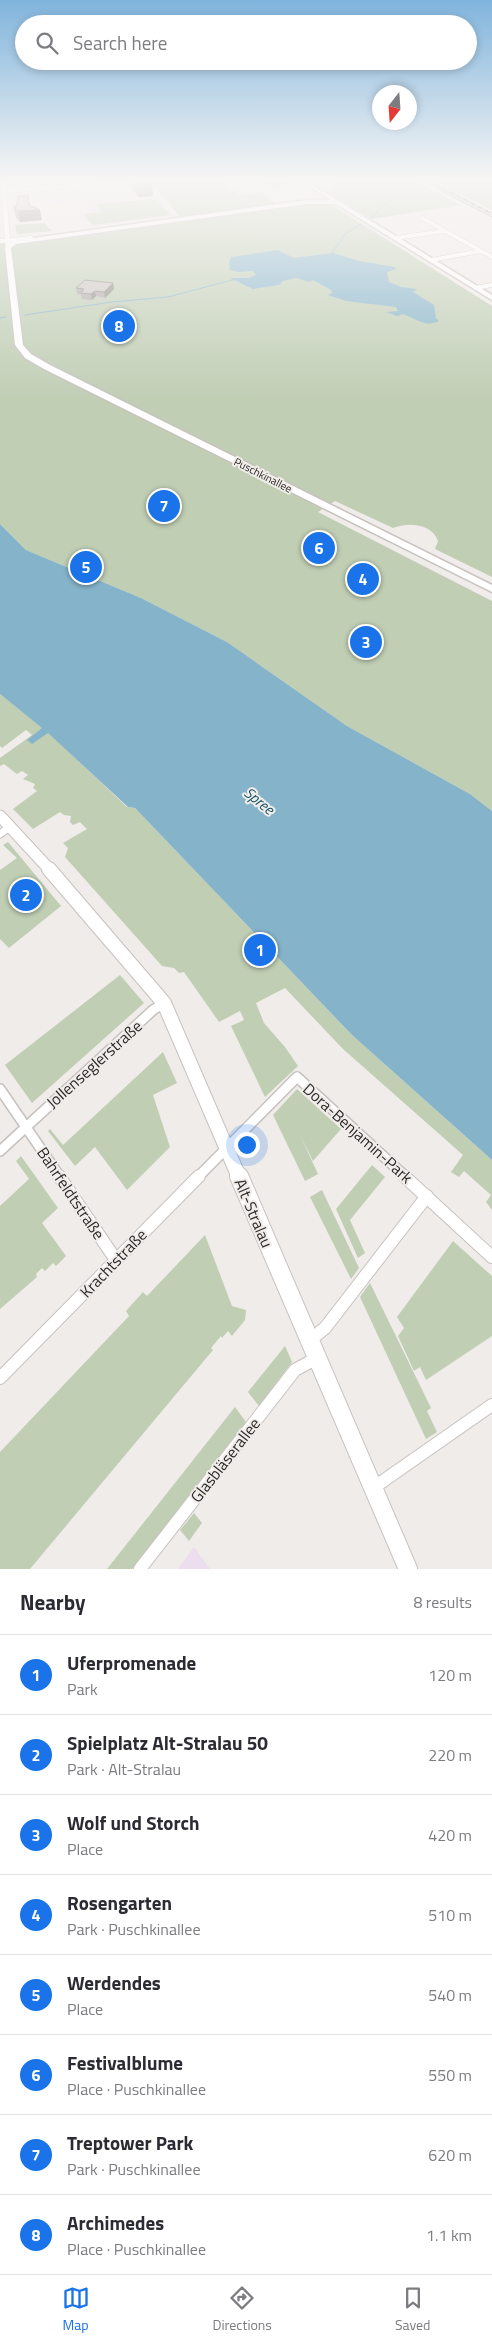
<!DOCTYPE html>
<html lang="en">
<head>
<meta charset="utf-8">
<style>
  :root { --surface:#fff; --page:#f7f7f7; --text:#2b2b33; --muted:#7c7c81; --line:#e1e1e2; --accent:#1a73e8 }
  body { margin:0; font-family:"Titillium Web",sans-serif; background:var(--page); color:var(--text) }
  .compass { position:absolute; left:372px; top:85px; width:45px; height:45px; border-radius:50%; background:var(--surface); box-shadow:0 2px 8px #0003; rotate:197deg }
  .you { position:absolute; left:246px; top:1144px; width:18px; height:18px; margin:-12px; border:4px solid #fff; border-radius:50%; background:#1a73e8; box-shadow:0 0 0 8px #1a73e833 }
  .badge { display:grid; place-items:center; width:32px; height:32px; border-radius:50%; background:var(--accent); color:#fff; font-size:16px; font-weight:700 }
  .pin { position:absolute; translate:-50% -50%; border:2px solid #fff; box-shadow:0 1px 5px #0006 }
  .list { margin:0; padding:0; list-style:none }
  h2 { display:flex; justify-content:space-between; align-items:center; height:65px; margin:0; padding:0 20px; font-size:21px }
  h2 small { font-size:16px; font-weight:400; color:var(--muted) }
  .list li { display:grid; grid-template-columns:32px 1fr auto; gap:15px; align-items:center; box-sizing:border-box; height:80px; padding:0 20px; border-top:1px solid var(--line) }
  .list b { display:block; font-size:19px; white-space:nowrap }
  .list p { margin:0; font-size:16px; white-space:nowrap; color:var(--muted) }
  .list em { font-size:16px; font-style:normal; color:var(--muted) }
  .icon { flex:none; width:28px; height:28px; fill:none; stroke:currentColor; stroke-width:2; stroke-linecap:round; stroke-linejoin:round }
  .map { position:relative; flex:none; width:492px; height:1569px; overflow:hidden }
  .search { position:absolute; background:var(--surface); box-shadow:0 2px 8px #0003; left:15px; right:15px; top:15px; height:55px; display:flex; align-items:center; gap:12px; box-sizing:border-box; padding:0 18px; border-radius:28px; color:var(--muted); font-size:19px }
  .sheet { height:705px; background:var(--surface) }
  nav { display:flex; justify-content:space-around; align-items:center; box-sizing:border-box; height:70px; border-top:1px solid var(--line); background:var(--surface); font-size:14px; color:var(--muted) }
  nav a { display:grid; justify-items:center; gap:2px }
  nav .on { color:var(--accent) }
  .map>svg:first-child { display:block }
  .education { fill:#ecddef }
  .green { fill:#c0ceb4 }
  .water { fill:#85b4ca }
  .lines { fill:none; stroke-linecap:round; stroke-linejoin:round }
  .stream { stroke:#85b4ca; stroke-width:1 }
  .street-far3-casing { stroke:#c7c2c0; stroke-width:5 }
  .street-far2-casing { stroke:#c7c2c0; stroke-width:9 }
  .street-far1-casing { stroke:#c7c2c0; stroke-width:12 }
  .street-casing { stroke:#c7c2c0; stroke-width:14 }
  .secondary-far3-casing { stroke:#c7c2c0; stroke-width:6 }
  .secondary-far2-casing { stroke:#c7c2c0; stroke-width:13 }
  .secondary-far1-casing { stroke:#c7c2c0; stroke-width:16 }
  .secondary-casing { stroke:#c7c2c0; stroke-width:20 }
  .primary-casing { stroke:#c7c2c0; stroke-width:3 }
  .street-far3 { stroke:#fff; stroke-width:4 }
  .street-far2 { stroke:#fff; stroke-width:7 }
  .street-far1 { stroke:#fff; stroke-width:9 }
  .street { stroke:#fff; stroke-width:12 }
  .secondary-far3 { stroke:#fff; stroke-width:5 }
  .secondary-far2 { stroke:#fff; stroke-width:11 }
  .secondary-far1 { stroke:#fff; stroke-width:14 }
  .secondary { stroke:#fff; stroke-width:18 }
  .primary { fill:#fff; fill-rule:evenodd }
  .tram { stroke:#898684; stroke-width:1 }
  .rail-casing { stroke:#898684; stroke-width:2 }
  .rail { stroke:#f0ece9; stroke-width:1; stroke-dasharray:4; stroke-linecap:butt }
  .wall { fill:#afaaa8 }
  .shaded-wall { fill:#8e8b88 }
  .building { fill:#cbc6c3; stroke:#8e8b88 }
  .labels { text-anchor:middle; stroke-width:4; stroke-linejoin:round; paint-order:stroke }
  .far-street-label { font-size:11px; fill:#2e2c2b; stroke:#f0ece9 }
  .water-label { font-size:15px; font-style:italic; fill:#135168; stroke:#f0ece9 }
  .near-street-label { font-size:16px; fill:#2e2c2b; stroke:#f0ece9 }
</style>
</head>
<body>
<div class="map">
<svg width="492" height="1569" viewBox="0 0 492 1569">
  <rect width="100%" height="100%" fill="#f0ece9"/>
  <!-- education -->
  <path class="education" d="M 147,182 L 174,216 L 92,226 L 88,221 L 81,220 L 77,213 L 92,212 L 88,202 L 49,205 L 46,201 L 31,202 L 31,198 L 12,199 L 12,192 Z
    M 194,1547 L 210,1569 L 178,1569 Z"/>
  <!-- green -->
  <path class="green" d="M 179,179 L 281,179 L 292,186 L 270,189 L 260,183 L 251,184 L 246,181 L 226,184 L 239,195 L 261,192 L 277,204 L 179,216 L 151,182 Z
    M 337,179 L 411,179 L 460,205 L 372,219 L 328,192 L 332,191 Z
    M 430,179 L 492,179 L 492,210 Z
    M 156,199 L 170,215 L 93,225 L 84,214 L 101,212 L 96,204 Z
    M 327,202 L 492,306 L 492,577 L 435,549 L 438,541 C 432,523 407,522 393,528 L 335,501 L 318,512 L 492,601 L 492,811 L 470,794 L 347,726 L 227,642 L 141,598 L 26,550 L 0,524 L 0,244 Z
    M 44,223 L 52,231 L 17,234 L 15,225 Z
    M 0,694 L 48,732 L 127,807 L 135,808 L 352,1035 L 492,1160 L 492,1210 L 486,1202 L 491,1195 L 464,1171 L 459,1177 L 451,1172 L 463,1155 L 343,1049 L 285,988 L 256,1003 L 264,1023 L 285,1047 L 298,1066 L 265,1097 L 231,1026 L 244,1020 L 240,1011 L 219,1022 L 184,972 L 179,973 L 174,968 L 162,966 L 65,857 L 68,848 L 63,843 L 87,829 L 80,822 L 73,825 L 70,822 L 71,816 L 64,815 L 60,812 L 33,829 L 13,809 L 37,791 L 33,788 L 35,784 L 23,779 L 28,775 L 22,771 L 17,774 L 4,764 L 0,766 L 0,758 L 32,735 L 26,730 L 2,748 L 0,746 Z
    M 8,842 L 61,906 L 9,948 L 0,939 L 0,870 L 17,858 L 3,845 Z
    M 120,975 L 144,1003 L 32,1103 L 5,1065 Z
    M 163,1052 L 177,1083 L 153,1095 L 170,1147 L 127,1190 L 95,1147 L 75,1166 L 48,1131 L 50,1129 L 63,1145 Z
    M 297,1089 L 341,1129 L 313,1161 L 300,1135 L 318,1174 L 305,1181 L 273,1115 Z
    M 21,1156 L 58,1208 L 42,1223 L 66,1256 L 56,1266 L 53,1263 L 45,1271 L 42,1268 L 36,1274 L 37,1277 L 0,1309 L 0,1206 L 29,1179 L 16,1161 Z
    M 372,1165 L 385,1177 L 350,1220 L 365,1253 L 358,1258 L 336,1209 Z
    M 322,1190 L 359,1268 L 351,1279 L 310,1197 Z
    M 205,1235 L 232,1306 L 246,1310 L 245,1320 L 232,1336 L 228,1331 L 222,1338 L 221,1336 L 211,1348 L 213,1350 L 30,1569 L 0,1569 L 0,1452 L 129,1316 L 126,1311 L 143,1292 L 147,1296 Z
    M 453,1241 L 492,1276 L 492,1336 L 426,1380 L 420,1367 L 414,1371 L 398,1336 L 404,1328 L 397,1317 Z
    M 370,1283 L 431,1408 L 427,1411 L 437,1432 L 426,1439 L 360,1297 Z
    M 285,1346 L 292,1362 L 259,1406 L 248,1392 Z
    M 235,1407 L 246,1422 L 132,1569 L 107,1569 Z
    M 194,1513 L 202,1523 L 189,1541 L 180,1530 Z"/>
  <!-- water -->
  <path class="water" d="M 278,250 L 294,258 L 333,253 L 359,261 L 395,267 L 396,269 L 387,272 L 389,282 L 401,287 L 417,289 L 413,292 L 434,305 L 436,318 L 439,321 C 426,328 414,318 403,314 L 397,316 L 386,312 L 398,311 L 396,307 L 346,301 L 328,295 L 332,293 L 331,290 L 313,280 L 309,282 L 296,278 L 283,281 L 279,285 L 253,289 L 230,278 L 249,278 L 256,275 L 253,271 L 238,272 L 230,270 L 229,263 L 231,257 Z
    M 0,524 L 26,550 L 141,598 L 227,642 L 347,726 L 470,794 L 492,811 L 492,1160 L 352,1035 L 135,808 L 128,807 L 48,733 L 32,744 L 27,740 L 42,728 L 0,694 Z"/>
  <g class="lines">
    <!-- stream -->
    <path class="stream" d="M 371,218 L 408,181 L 415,179
      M 331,254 L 345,234 L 361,224
      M 25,315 L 112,302 L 168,297 L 236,279
      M 0,318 L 6,317"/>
    <defs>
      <path id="street-far3" d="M 4,191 L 166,179
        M 422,218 L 492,257
        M 396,238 L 444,231
        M 0,241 L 31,238
        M 431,260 L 481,251
        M 476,288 L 492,285"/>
      <path id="street-far2" d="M 0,834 L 11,826"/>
      <path id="street-far1" d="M 0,1089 L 60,1177
        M 0,1151 L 153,1010 L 164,1003
        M 198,1177 L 297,1077 L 406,1177"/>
      <path id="street" d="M 59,1176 L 116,1260
        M 404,1176 L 492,1257
        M 309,1341 L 325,1328 L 427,1196
        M 0,1378 L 199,1176
        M 373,1488 L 492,1405
        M 140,1569 L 295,1370 L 317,1358"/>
      <path id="secondary-far3" d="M 3,179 L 8,248"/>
      <path id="secondary-far2" d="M 0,816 L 50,870"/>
      <path id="secondary-far1" d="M 49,869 L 164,1003 L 239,1177"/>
      <path id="secondary" d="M 239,1176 L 408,1569"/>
      <path id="primary" d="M 297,179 L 303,179 L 492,295 L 492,300 L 336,204 L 307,204 L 16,244 L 11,248 L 23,345 L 31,354 L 50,365 L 492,585 L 492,592 L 44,369 L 25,358 L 15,345 L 5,248 L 12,241 L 307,200 L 331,200 Z"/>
    </defs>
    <!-- street-far3 casing -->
    <use href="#street-far3" class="street-far3-casing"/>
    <!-- street-far2 casing -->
    <use href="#street-far2" class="street-far2-casing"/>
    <!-- street-far1 casing -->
    <use href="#street-far1" class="street-far1-casing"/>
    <!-- street casing -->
    <use href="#street" class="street-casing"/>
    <!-- secondary-far3 casing -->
    <use href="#secondary-far3" class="secondary-far3-casing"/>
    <!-- secondary-far2 casing -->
    <use href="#secondary-far2" class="secondary-far2-casing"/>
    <!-- secondary-far1 casing -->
    <use href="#secondary-far1" class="secondary-far1-casing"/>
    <!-- secondary casing -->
    <use href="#secondary" class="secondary-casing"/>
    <!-- primary casing -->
    <use href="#primary" class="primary-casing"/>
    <!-- street-far3 -->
    <use href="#street-far3" class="street-far3"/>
    <!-- street-far2 -->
    <use href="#street-far2" class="street-far2"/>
    <!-- street-far1 -->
    <use href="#street-far1" class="street-far1"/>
    <!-- street -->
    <use href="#street" class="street"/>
    <!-- secondary-far3 -->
    <use href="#secondary-far3" class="secondary-far3"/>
    <!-- secondary-far2 -->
    <use href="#secondary-far2" class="secondary-far2"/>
    <!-- secondary-far1 -->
    <use href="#secondary-far1" class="secondary-far1"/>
    <!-- secondary -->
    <use href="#secondary" class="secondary"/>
    <!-- primary -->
    <use href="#primary" class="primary"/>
    <!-- tram -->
    <path class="tram" d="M 419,179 L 492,217"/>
    <defs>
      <path id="rail" d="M 425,179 L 492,214"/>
    </defs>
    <!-- rail casing -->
    <use href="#rail" class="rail-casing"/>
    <!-- rail -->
    <use href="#rail" class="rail"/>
  </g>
  <!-- wall -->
  <path class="wall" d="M 128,179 L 148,179 L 152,185 L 153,196 L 138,197 L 129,186 Z
    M 28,196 L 30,205 L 42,220 L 20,222 L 16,218 L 14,207 Z
    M 113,283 L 114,289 L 105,298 L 96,296 L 92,300 L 82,299 L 81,295 L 77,294 L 76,288 Z"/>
  <!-- shaded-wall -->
  <path class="shaded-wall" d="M 152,185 L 153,196 L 138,197 L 137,186 Z
    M 40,210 L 42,220 L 20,222 L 18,211 Z
    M 113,283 L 114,289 L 105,298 L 104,292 Z
    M 95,291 L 96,296 L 92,300 L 91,294 Z"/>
  <!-- building -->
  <path class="building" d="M 131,179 L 148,179 L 152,185 L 137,186 Z
    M 18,196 L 28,196 L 29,205 L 40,210 L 18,211 L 14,207 L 17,205 Z
    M 85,280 L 113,283 L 104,292 L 95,291 L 91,294 L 81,293 L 84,289 L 76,288 Z"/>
  <!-- sky -->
  <linearGradient id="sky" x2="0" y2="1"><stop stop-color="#80b4dc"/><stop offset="0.45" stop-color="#f8f6f5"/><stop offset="1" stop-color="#f8f6f5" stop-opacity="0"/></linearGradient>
  <rect width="492" height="399" fill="url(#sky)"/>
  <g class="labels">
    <!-- far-street labels -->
    <g class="far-street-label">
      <text transform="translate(263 475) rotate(27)" y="4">Puschkinallee</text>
    </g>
    <!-- water labels -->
    <g class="water-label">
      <text transform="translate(259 801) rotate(39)" y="5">Spree</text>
    </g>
    <!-- near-street labels -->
    <g class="near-street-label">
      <text transform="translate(94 1064) rotate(-42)" y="6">Jollenseglerstraße</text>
      <text transform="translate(358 1133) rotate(42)" y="6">Dora-Benjamin-Park</text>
      <text transform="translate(71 1193) rotate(56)" y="6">Bahrfeldtstraße</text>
      <text transform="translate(254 1213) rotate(67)" y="6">Alt-Stralau</text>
      <text transform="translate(113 1263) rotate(-46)" y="6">Krachtstraße</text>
      <text transform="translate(225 1460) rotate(-52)" y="6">Glasbläserallee</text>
    </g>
  </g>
</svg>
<svg class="compass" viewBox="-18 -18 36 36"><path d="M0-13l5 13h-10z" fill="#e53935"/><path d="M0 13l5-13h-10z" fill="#7c7c81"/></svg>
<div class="you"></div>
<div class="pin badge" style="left:260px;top:950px">1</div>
<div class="pin badge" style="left:26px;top:895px">2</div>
<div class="pin badge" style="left:366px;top:642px">3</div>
<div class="pin badge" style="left:363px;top:579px">4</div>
<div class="pin badge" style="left:86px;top:567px">5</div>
<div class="pin badge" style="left:319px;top:548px">6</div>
<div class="pin badge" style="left:164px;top:506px">7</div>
<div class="pin badge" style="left:119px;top:326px">8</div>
<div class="search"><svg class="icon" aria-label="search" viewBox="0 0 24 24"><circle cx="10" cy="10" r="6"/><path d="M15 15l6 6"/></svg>Search here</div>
</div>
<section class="sheet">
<h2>Nearby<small>8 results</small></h2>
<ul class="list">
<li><span class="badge">1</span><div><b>Uferpromenade</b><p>Park</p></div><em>120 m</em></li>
<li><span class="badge">2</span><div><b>Spielplatz Alt-Stralau 50</b><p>Park · Alt-Stralau</p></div><em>220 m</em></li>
<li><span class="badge">3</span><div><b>Wolf und Storch</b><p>Place</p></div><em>420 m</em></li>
<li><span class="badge">4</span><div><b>Rosengarten</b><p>Park · Puschkinallee</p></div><em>510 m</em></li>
<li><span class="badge">5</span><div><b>Werdendes</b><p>Place</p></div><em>540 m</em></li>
<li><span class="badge">6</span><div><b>Festivalblume</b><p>Place · Puschkinallee</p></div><em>550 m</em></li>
<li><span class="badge">7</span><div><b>Treptower Park</b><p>Park · Puschkinallee</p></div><em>620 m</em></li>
<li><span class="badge">8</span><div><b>Archimedes</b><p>Place · Puschkinallee</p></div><em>1.1 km</em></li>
</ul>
</section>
<nav>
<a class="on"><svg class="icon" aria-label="map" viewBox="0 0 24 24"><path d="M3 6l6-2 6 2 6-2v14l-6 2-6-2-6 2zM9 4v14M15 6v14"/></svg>Map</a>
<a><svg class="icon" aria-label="directions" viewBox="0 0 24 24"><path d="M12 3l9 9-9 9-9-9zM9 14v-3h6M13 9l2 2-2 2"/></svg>Directions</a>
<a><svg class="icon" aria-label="saved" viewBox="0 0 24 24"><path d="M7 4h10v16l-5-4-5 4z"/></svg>Saved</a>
</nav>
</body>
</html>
